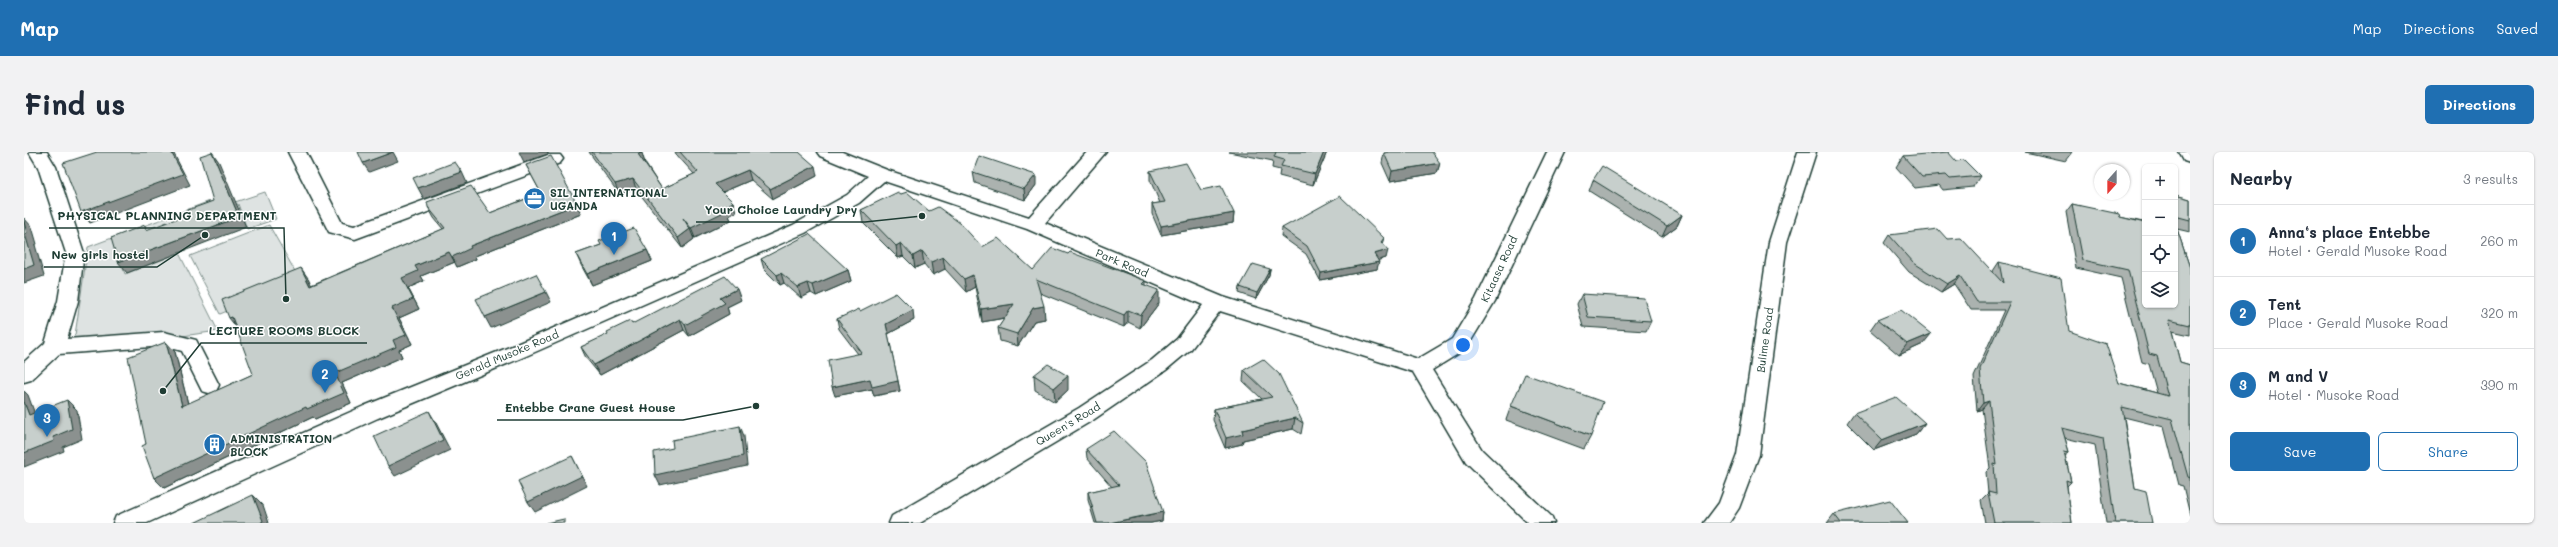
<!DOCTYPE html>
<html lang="en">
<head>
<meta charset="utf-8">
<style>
  :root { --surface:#fff; --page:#f2f2f3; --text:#1f2937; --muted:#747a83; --line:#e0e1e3; --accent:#1f6fb2 }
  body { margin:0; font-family:Mali,sans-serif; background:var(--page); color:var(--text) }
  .controls { position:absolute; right:12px; top:12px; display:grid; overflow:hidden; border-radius:6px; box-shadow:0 1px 3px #0004 }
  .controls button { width:36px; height:36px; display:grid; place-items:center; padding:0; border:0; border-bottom:1px solid var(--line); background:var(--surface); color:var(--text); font:20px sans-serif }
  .compass { position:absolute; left:2070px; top:12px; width:36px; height:36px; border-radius:50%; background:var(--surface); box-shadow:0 1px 3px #0004; rotate:201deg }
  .you { position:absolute; left:1439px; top:193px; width:14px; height:14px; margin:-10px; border:3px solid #fff; border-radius:50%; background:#1a73e8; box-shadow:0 0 0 6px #1a73e833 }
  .badge { display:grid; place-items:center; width:26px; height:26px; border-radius:50%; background:var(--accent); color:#fff; font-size:13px; font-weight:700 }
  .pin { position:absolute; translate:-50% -33px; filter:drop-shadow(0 1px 2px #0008) }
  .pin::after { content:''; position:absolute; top:21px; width:14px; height:12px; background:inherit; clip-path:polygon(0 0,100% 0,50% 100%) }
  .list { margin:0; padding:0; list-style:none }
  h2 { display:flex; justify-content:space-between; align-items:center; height:52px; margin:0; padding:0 16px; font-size:17px }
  h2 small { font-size:13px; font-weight:400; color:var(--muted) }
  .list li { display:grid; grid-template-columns:26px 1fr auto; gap:12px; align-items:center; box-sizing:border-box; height:72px; padding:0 16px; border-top:1px solid var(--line) }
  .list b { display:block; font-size:15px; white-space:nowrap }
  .list p { margin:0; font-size:13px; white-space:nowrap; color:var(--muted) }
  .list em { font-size:13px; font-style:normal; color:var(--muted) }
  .actions { display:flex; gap:8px; padding:12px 16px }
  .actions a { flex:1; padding:9px 0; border:1px solid var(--accent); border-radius:6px; text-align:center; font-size:14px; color:var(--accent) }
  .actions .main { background:var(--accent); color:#fff }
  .icon { flex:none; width:22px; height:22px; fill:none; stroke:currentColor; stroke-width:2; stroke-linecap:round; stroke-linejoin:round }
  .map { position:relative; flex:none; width:2166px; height:371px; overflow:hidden; border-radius:6px }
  header { display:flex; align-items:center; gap:24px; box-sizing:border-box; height:56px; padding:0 20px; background:var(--accent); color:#fff }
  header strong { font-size:19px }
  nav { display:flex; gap:22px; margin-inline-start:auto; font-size:14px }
  .intro { display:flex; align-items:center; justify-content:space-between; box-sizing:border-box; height:96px; padding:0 24px }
  h1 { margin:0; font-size:28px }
  .button { padding:10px 18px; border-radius:6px; background:var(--accent); color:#fff; font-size:14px; font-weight:700 }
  main { display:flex; gap:24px; padding:0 24px }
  aside { flex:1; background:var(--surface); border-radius:6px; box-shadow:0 1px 3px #0004 }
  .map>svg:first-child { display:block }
  .green { fill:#dee3e2; stroke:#7e908b }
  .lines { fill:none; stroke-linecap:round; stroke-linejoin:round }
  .street-casing { stroke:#1f3d34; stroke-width:3 }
  .street { fill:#fff; fill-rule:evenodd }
  .wall { fill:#abb2af; stroke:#1f3d34 }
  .shaded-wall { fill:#8b918f; stroke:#1f3d34 }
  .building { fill:#c7cfcc; stroke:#1f3d34 }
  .labels { text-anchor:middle; stroke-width:3; stroke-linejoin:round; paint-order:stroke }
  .poi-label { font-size:11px; font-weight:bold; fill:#1f3d34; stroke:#fff; text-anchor:start }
  .street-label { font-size:11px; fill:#1f3d34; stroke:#fff }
  .leader { fill:none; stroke:#1f3d34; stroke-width:1.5 }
  .callout-dot { fill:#1f3d34; stroke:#fff; stroke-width:1.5 }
  .callout-label { font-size:12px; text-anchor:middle; font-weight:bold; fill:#1f3d34; stroke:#fff; stroke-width:3; stroke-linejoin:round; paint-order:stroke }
</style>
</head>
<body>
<header>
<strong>Map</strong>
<nav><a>Map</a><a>Directions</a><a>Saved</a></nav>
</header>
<div class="intro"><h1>Find us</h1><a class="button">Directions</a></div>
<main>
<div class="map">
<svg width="2166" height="371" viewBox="0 0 2166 371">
  <rect width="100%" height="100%" fill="#fff"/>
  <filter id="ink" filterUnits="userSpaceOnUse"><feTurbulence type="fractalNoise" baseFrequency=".025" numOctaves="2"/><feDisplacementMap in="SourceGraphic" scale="8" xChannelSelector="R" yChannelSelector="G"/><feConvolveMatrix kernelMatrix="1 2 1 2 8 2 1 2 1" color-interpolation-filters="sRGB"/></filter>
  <g filter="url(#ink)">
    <!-- green -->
    <path class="green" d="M 241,40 L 252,67 L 223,77 L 214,52 L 92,96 L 101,122 L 155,101 L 194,179 L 144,186 L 42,193 L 51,183 L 64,95 L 186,49 L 190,57 Z
      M 245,73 L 272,121 L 264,134 L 196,162 L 166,104 Z"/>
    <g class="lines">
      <defs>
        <path id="street" d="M 5,0 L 23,0 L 32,15 L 60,101 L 54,149 L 43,187 L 140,180 L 172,188 L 195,233 L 192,239 L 185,241 L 178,239 L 158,199 L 140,194 L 35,202 L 7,228 L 0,230 L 0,210 L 21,191 L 34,149 L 42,101 L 14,15 Z
          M 264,0 L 282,0 L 318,71 L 330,74 L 524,3 L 536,3 L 539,7 L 536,11 L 331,87 L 305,80 Z
          M 793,0 L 818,0 L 863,18 L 1005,65 L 1063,0 L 1082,0 L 1021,71 L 1199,145 L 1394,207 L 1428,187 L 1452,147 L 1523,0 L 1541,0 L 1471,149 L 1442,197 L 1408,218 L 1458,298 L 1527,364 L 1530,371 L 1504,371 L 1442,310 L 1389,220 L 1196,159 L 1167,197 L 1142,218 L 1069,268 L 896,371 L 865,371 L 868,364 L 1055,256 L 1128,208 L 1153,187 L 1179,153 L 1003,77 L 860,29 L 835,51 L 781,81 L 502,204 L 354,266 L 123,371 L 89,371 L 92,364 L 340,254 L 488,194 L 769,73 L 823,43 L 844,24 L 796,4 Z
          M 1774,0 L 1792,0 L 1763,90 L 1735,303 L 1715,356 L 1705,371 L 1680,371 L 1695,351 L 1713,303 L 1745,90 Z
          M 2155,0 L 2166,0 L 2166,11 L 2160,9 Z"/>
      </defs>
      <!-- street casing -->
      <use href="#street" class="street-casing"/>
      <!-- street -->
      <use href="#street" class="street"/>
    </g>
    <!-- wall -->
    <path class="wall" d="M 565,0 L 617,0 L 621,11 L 638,37 L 670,22 L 652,2 L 651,0 L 775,0 L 793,24 L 749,47 L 727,28 L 699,40 L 709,50 L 712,60 L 705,64 L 707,68 L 671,86 L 668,83 L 670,87 L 658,96 L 612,37 L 595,42 Z
      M 1205,0 L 1303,0 L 1289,33 L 1255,24 L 1256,18 L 1248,16 L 1249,9 Z
      M 2001,0 L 2049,0 L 2042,9 Z
      M 1360,1 L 1416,11 L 1413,21 L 1366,29 L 1358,11 Z
      M 1879,4 L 1932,9 L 1956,24 L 1949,35 L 1919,38 L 1915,33 L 1891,36 L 1872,15 Z
      M 502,13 L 553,52 L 557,62 L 451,104 L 452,107 L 433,115 L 431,110 L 397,124 L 400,129 L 384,136 L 395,157 L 375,166 L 388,192 L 375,198 L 378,205 L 318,231 L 327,251 L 291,267 L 289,265 L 140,336 L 130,326 L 122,292 L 151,200 L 164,252 L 229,222 L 284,126 L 287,133 L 419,77 L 410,66 L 404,55 L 466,61 L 517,41 Z
      M 1126,19 L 1177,38 L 1210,61 L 1209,71 L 1137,83 L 1128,62 L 1128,52 L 1136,51 L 1126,28 Z
      M 949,20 L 1012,33 L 1001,48 L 951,31 Z
      M 1569,28 L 1658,63 L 1653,74 L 1638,85 L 1565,39 Z
      M 877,42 L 905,59 L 958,95 L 1009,118 L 1044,102 L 1122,129 L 1122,133 L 1135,151 L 1116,176 L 1104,170 L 1100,175 L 1016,141 L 1021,167 L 1010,169 L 994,194 L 976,189 L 974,176 L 981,166 L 958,170 L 951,135 L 942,140 L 921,117 L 909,123 L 900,112 L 891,116 L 879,104 L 874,106 L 839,71 L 837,58 Z
      M 2151,43 L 2166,47 L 2166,80 L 2153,77 L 2166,116 L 2166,183 L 2148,179 L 2156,210 L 2166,213 L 2166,363 L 2159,334 L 2155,333 L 2140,275 L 2100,265 L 2111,336 L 2128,371 L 2082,371 L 2071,293 L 2041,286 L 2045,300 L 2041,303 L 2047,330 L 2043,334 L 2048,371 L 1961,371 L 1957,348 L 1964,341 L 1962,320 L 1966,316 L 1958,257 L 1953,259 L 1950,225 L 1980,158 L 1947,158 L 1930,132 L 1917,140 L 1885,120 L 1860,91 L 1865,83 L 1923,87 L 1970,122 L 1969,119 L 1975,110 L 2045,179 L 2095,231 L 2133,241 L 2125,212 L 2118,210 L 2097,126 L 2052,116 L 2042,60 L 2048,52 L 2096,65 L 2151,77 Z
      M 1258,76 L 1360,86 L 1358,92 L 1362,106 L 1354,108 L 1353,117 L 1296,128 L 1282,102 L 1257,84 Z
      M 577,93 L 623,98 L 628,109 L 568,133 L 557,113 L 552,102 Z
      M 737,107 L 824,118 L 827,129 L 792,144 L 787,141 L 777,146 L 760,131 L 756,133 L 740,117 Z
      M 1246,117 L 1245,123 L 1232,147 L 1215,141 L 1216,135 Z
      M 1558,142 L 1627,169 L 1622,179 L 1559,175 L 1553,152 Z
      M 717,148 L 703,155 L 705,162 L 665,184 L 660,178 L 576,223 L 562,206 L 557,195 L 608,172 Z
      M 836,159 L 890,168 L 864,182 L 876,239 L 850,244 L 848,237 L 811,244 L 834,202 L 815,177 L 813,167 Z
      M 1853,168 L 1899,192 L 1875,203 L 1846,178 Z
      M 1220,218 L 1279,271 L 1277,282 L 1269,277 L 1219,288 L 1218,292 L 1201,296 L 1189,268 L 1190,257 L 1238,247 L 1219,229 Z
      M 1010,223 L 1044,238 L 1031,250 L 1011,238 Z
      M 1487,254 L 1567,284 L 1560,297 L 1482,268 Z
      M 1830,261 L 1901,271 L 1892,282 L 1850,298 L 1823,271 Z
      M 1062,297 L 1139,360 L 1138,369 L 1127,371 L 1071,371 L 1064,348 L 1064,340 L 1088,335 L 1063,306 Z
      M 1810,362 L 1884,371 L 1803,371 Z"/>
    <!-- shaded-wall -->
    <path class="shaded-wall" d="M 147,0 L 149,0 L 166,33 L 66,71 L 57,60 Z
      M 188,0 L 195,10 L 222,75 L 103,121 L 94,110 L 215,65 Z
      M 369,0 L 374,9 L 345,20 L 339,11 Z
      M 495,0 L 524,0 L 524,2 L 500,10 Z
      M 1300,0 L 1303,0 L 1289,33 L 1291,22 Z
      M 618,1 L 621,11 L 618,12 L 614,2 Z
      M 1416,11 L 1413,21 L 1366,29 L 1368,19 Z
      M 791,14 L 793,24 L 749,47 L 746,37 Z
      M 724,18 L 727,28 L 694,42 L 691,32 Z
      M 438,20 L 443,31 L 400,47 L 394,36 Z
      M 1012,23 L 1012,33 L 1001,48 L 1000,37 Z
      M 609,27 L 612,37 L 595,42 L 591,32 Z
      M 709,50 L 712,60 L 705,64 L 707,68 L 671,86 L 667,76 L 700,55 Z
      M 553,52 L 557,62 L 451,104 L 452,107 L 433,115 L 428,105 L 446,94 Z
      M 1210,61 L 1209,71 L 1137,83 L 1137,74 Z
      M 1658,63 L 1653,74 L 1638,85 L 1643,74 Z
      M 0,66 L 8,75 L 13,92 L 11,93 L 20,124 L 0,131 L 1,82 Z
      M 666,77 L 670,87 L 658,96 L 654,86 Z
      M 877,91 L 879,104 L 874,106 L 872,94 Z
      M 623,98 L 628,109 L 568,133 L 563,122 Z
      M 1364,98 L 1362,106 L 1349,110 L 1350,102 Z
      M 898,99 L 900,112 L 891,116 L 889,104 Z
      M 425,100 L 431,110 L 397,124 L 400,129 L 384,136 L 395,157 L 375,166 L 388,192 L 375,198 L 378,205 L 318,231 L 327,251 L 291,267 L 289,265 L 140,336 L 130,326 L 369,188 L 368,156 L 378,126 L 391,114 Z
      M 919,105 L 921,117 L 909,123 L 907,110 Z
      M 1355,110 L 1353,117 L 1296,128 L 1297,121 Z
      M 277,116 L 284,126 L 293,144 L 286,134 Z
      M 1246,117 L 1245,123 L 1232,147 L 1233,141 Z
      M 824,118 L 827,129 L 792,144 L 789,133 Z
      M 757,121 L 760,131 L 756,133 L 753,123 Z
      M 949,123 L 951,135 L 942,140 L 940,127 Z
      M 1936,124 L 1930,132 L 1917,140 L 1923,132 Z
      M 784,131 L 787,141 L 777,146 L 774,135 Z
      M 713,137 L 717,148 L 703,155 L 705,162 L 665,184 L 661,173 L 696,146 Z
      M 1135,138 L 1135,151 L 1116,176 L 1117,163 Z
      M 522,140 L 527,150 L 467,176 L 461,165 Z
      M 990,152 L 991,164 L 958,170 L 957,157 Z
      M 1020,154 L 1021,167 L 1010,169 L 994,194 L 993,182 L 1009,156 Z
      M 889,158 L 890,168 L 864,182 L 862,172 Z
      M 1104,158 L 1104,170 L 1100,175 L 1100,163 Z
      M 208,165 L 213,176 L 205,166 Z
      M 656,167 L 660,178 L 576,223 L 570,213 Z
      M 1907,182 L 1899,192 L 1875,203 L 1883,192 Z
      M 142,190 L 151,200 L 167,264 L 158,254 Z
      M 1044,224 L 1044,238 L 1031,250 L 1030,236 Z
      M 846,227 L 874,229 L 876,239 L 850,244 L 848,237 L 811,244 L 808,235 Z
      M 0,239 L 4,243 L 15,273 L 5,263 L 0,250 Z
      M 43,248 L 53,258 L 58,287 L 39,295 L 40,299 L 0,315 L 0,301 L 29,285 Z
      M 1965,249 L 1958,257 L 1953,259 L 1959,251 Z
      M 405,259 L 411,269 L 426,298 L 371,324 L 364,314 Z
      M 1271,266 L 1269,277 L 1219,288 L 1218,292 L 1201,296 L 1202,286 L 1218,278 Z
      M 1901,271 L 1892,282 L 1850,298 L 1858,288 Z
      M 716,274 L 720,284 L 723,314 L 636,333 L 631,323 Z
      M 548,304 L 563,334 L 511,360 L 504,350 Z
      M 229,343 L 239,353 L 245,371 L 236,371 Z
      M 1139,360 L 1138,369 L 1127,371 L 1085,371 Z"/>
    <!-- building -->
    <path class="building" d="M 73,0 L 147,0 L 159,22 L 57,60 L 39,11 Z
      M 188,0 L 215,65 L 94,110 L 87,86 L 121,73 L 122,78 L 157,65 L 156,61 L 189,49 L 176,4 Z
      M 334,0 L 369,0 L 339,11 Z
      M 568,0 L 617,0 L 618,1 L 614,2 L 638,37 L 674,20 L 656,0 L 775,0 L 791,14 L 746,37 L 724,18 L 691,32 L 709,50 L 700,55 L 704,58 L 667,76 L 659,66 L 666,77 L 654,86 L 609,27 L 591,32 Z
      M 1252,0 L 1300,0 L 1291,22 L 1257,14 L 1260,8 L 1250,5 Z
      M 1366,0 L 1408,0 L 1416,11 L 1368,19 L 1360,1 Z
      M 1924,0 L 1932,9 L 1940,8 L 1956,24 L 1926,27 L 1922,23 L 1898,25 L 1879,4 Z
      M 527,4 L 553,52 L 446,94 L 447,96 L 428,105 L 425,100 L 391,114 L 394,119 L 378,126 L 389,147 L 368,156 L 382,183 L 369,188 L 372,195 L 311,221 L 320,241 L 283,257 L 282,255 L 130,326 L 118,294 L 122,292 L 104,205 L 142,190 L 158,254 L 229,222 L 208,165 L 205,166 L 198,148 L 277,116 L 286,134 L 421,76 L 404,55 L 403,50 L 447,34 L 466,61 L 517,41 L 502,13 Z
      M 955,4 L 1012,23 L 1000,37 L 949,20 Z
      M 431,10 L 438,20 L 394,36 L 389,26 Z
      M 1162,11 L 1177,38 L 1197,34 L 1210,61 L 1137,74 L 1128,52 L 1141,50 L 1126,19 Z
      M 1578,14 L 1658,63 L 1643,74 L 1569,28 Z
      M 874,40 L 877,42 L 883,40 L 905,59 L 914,55 L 936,71 L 958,95 L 974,86 L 1009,118 L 1028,96 L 1044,102 L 1046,100 L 1122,129 L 1119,132 L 1135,138 L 1117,163 L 1104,158 L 1100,163 L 1012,127 L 1020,154 L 1009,156 L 993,182 L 974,176 L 990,152 L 957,157 L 949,123 L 940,127 L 919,105 L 907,110 L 898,99 L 889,104 L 877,91 L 872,94 L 837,58 Z
      M 2151,43 L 2166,47 L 2166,68 L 2151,64 Z
      M 1316,44 L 1360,86 L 1357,90 L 1364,98 L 1350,102 L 1355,110 L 1297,121 L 1283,94 L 1258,76 Z
      M 2048,52 L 2095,62 L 2096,65 L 2121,71 L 2121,153 L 2151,153 L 2151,77 L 2153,77 L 2166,116 L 2166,173 L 2145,168 L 2156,210 L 2166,213 L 2166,326 L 2164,325 L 2148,267 L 2098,255 L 2111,336 L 2122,339 L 2128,371 L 2091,371 L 2079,286 L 2038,276 L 2045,300 L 2040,299 L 2047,330 L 2042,328 L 2048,371 L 1970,371 L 1964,340 L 1972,342 L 1970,312 L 1973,313 L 1965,249 L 1959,251 L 1956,217 L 1986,150 L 1953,150 L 1936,124 L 1923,132 L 1890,111 L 1865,83 L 1914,77 L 1923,87 L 1937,86 L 1979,131 L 1975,110 L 2037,126 L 2045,179 L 2082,192 L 2095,231 L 2144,244 L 2133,204 L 2125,202 L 2104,118 L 2059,108 Z
      M 0,70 L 3,81 L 1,82 L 10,113 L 0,117 Z
      M 610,76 L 623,98 L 563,122 L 552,102 L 577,93 L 575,89 Z
      M 785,82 L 824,118 L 789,133 L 784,131 L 774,135 L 757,121 L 753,123 L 737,107 Z
      M 1229,112 L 1246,117 L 1233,141 L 1216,135 Z
      M 512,122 L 522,140 L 461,165 L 452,147 Z
      M 701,124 L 713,137 L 696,146 L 701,151 L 661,173 L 656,167 L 570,213 L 557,195 L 584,182 L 583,180 L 606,169 L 608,172 Z
      M 872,141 L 889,158 L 862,172 L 874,229 L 848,235 L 846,227 L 808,235 L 804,208 L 838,201 L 813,167 L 835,157 L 836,159 Z
      M 1558,142 L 1620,146 L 1627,169 L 1564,165 Z
      M 1877,158 L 1907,182 L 1883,192 L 1853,168 Z
      M 1239,207 L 1255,222 L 1279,271 L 1271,266 L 1218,278 L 1219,282 L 1202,286 L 1190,257 L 1248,245 L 1220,218 Z
      M 1024,212 L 1044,224 L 1030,236 L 1010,223 Z
      M 1501,222 L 1579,250 L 1567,284 L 1487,254 Z
      M 1872,245 L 1901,271 L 1858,288 L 1830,261 Z
      M 43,248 L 48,277 L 29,285 L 30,289 L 0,301 L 0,250 L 5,263 Z
      M 405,259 L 419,288 L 364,314 L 350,284 Z
      M 716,274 L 719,304 L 631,323 L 630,300 L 649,296 L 648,288 Z
      M 1090,279 L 1122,310 L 1139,360 L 1085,371 L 1073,371 L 1064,340 L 1095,333 L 1062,297 Z
      M 548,304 L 558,324 L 504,350 L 494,329 Z
      M 229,343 L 239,369 L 236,371 L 170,371 Z
      M 1866,348 L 1884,371 L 1817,371 L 1810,362 Z
      M 540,367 L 540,371 L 522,371 Z"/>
  </g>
  <!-- icons -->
  <defs>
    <symbol id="office-disc" viewBox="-11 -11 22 22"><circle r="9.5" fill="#1f6fb2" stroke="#fff"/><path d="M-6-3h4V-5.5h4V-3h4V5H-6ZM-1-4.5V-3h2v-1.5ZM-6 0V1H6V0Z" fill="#fff"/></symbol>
    <symbol id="building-disc" viewBox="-11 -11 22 22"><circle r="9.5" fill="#1f6fb2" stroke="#fff"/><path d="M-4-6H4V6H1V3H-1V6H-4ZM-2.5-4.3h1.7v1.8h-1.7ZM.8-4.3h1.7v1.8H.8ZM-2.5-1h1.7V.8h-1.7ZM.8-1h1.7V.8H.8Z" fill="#fff"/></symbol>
  </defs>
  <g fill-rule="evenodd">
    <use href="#office-disc" x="498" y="34" width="25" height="25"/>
    <use href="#building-disc" x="178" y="280" width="25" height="25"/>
  </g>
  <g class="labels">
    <!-- poi labels -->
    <g class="poi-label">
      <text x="526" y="45">SIL INTERNATIONAL<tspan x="526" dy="13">UGANDA</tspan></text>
      <text x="206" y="291">ADMINISTRATION<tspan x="206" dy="13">BLOCK</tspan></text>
    </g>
    <!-- street labels -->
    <g class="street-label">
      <text transform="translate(1098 111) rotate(23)" y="4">Park Road</text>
      <text transform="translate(1475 117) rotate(-65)" y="4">Kitaasa Road</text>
      <text transform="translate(1741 188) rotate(-82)" y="4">Bulime Road</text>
      <text transform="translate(483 203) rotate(-23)" y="4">Gerald Musoke Road</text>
      <text transform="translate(1044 272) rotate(-31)" y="4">Queen's Road</text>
    </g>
  </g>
  <!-- callouts -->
  <path class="leader" d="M898 64L841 70H672M262 147L260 76H25M181 83L133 115H20M139 239L177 191H343M732 254L659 268H473"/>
  <g class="callout-dot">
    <circle cx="898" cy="64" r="4"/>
    <circle cx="262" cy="147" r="4"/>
    <circle cx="181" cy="83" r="4"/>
    <circle cx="139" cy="239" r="4"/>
    <circle cx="732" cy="254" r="4"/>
  </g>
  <g class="callout-label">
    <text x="757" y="62">Your Choice Laundry Dry</text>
    <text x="143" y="68">PHYSICAL PLANNING DEPARTMENT</text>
    <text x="76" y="107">New girls hostel</text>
    <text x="260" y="183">LECTURE ROOMS BLOCK</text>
    <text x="566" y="260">Entebbe Crane Guest House</text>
  </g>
</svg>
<div class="controls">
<button>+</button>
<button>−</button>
<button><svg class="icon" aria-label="locate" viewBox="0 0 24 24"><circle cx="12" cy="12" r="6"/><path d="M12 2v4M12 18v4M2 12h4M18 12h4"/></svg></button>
<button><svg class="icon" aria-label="layers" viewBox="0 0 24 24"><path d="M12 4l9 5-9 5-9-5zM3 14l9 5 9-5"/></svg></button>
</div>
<svg class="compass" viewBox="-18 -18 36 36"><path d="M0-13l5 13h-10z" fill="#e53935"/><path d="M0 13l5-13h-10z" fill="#747a83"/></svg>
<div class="you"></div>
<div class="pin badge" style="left:590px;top:103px">1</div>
<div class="pin badge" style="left:301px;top:241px">2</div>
<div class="pin badge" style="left:23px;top:285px">3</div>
</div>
<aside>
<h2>Nearby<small>3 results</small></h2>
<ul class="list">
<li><span class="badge">1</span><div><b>Anna‘s place Entebbe</b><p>Hotel · Gerald Musoke Road</p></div><em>260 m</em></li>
<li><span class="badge">2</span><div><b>Tent</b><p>Place · Gerald Musoke Road</p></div><em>320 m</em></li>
<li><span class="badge">3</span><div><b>M and V</b><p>Hotel · Musoke Road</p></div><em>390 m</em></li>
</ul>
<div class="actions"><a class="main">Save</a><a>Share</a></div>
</aside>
</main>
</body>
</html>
